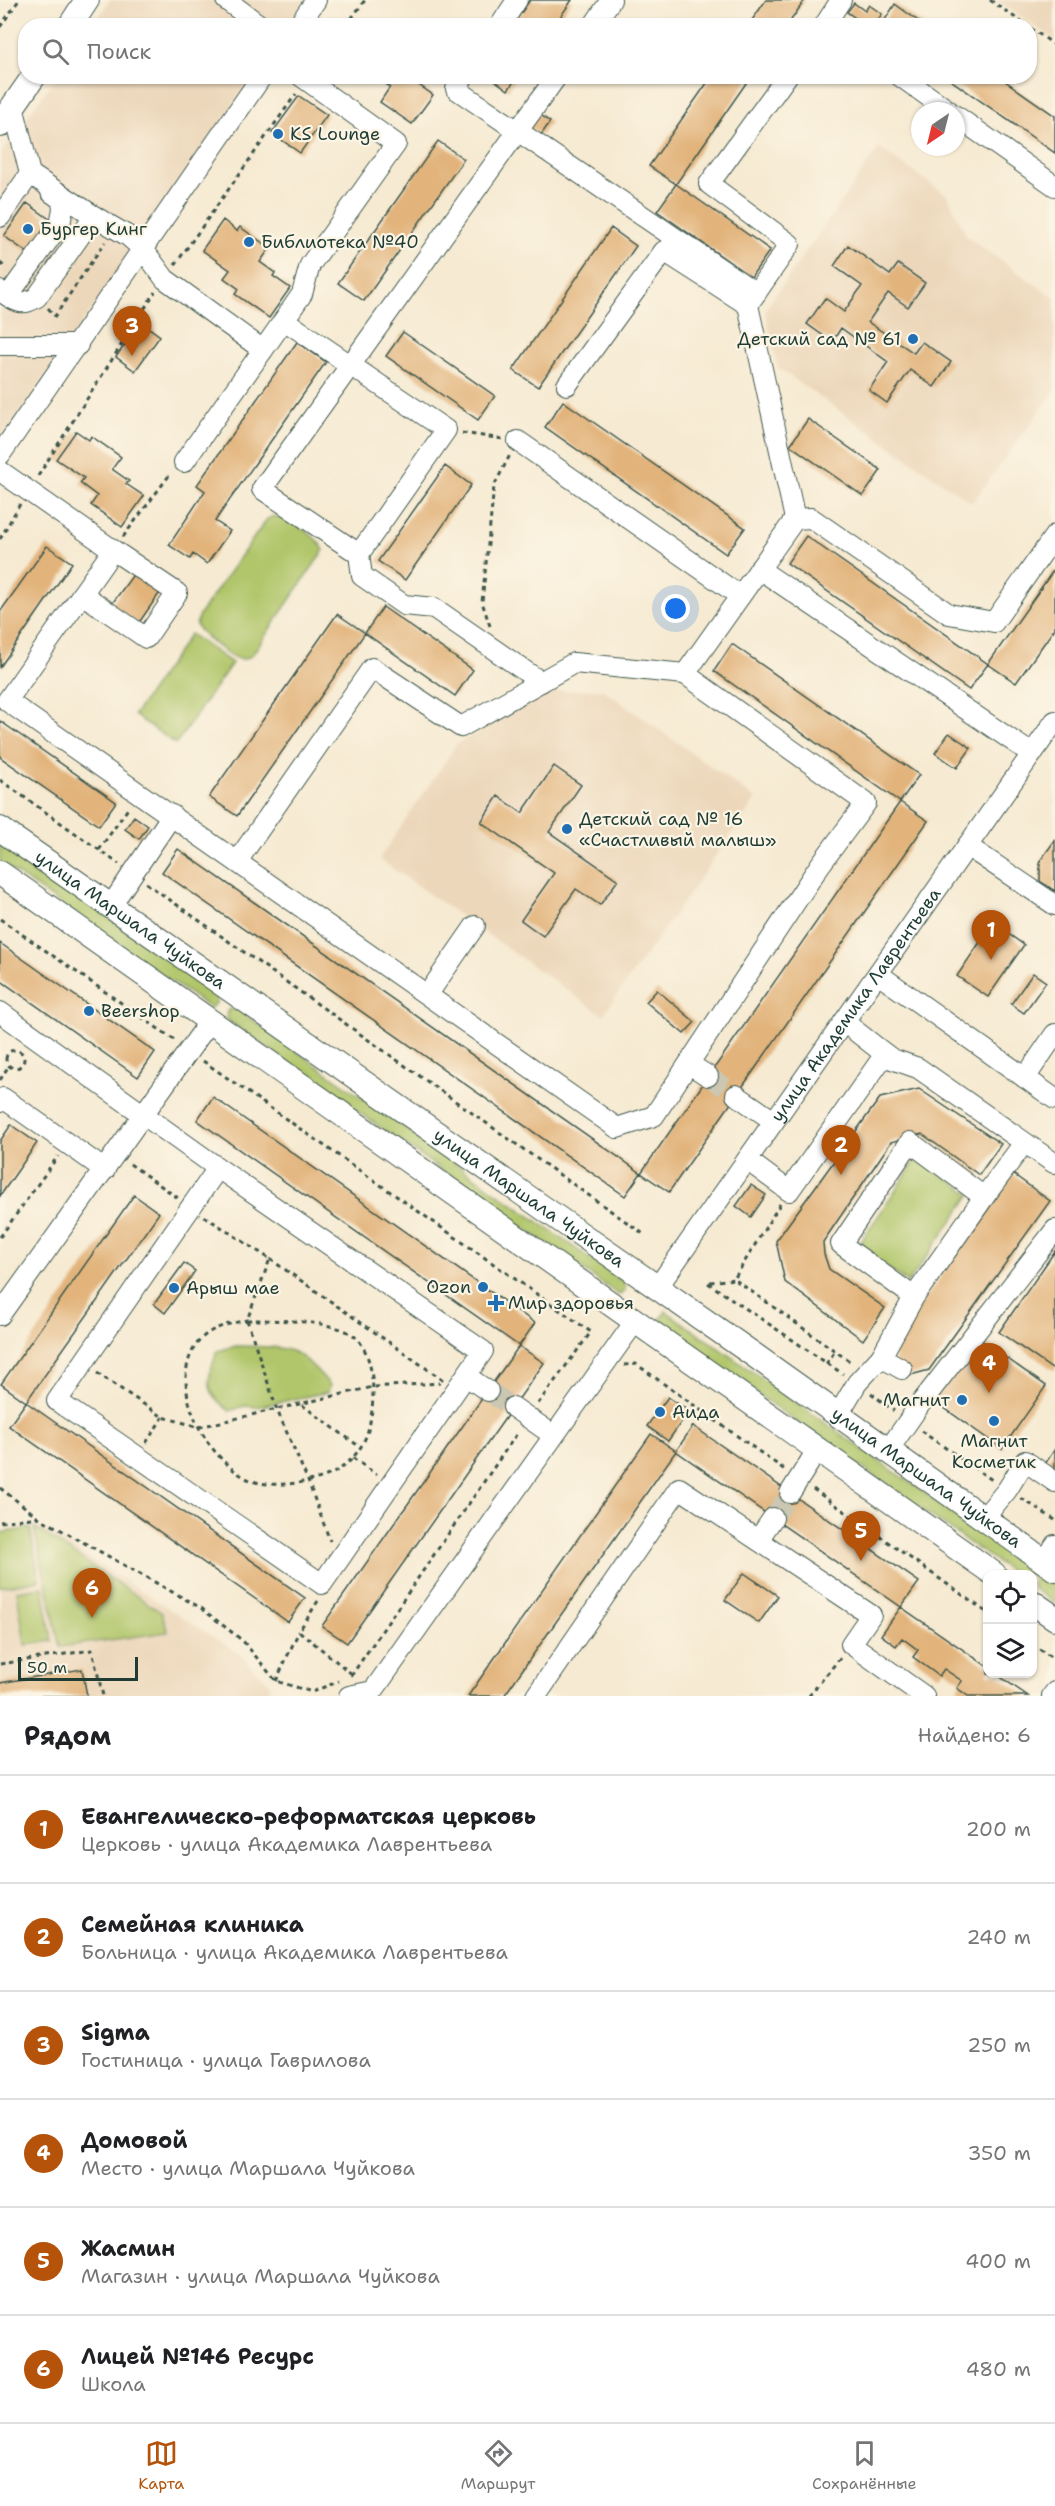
<!DOCTYPE html>
<html lang="ru">
<head>
<meta charset="utf-8">
<style>
  :root { --surface:#fff; --page:#f6f6f6; --text:#202124; --muted:#757577; --line:#e0e0e0; --accent:#b45309 }
  body { margin:0; font-family:"Shantell Sans",sans-serif; background:var(--page); color:var(--text) }
  .controls { position:absolute; right:18px; bottom:18px; display:grid; overflow:hidden; border-radius:12px; box-shadow:0 2px 4px #0004 }
  .controls button { width:54px; height:54px; display:grid; place-items:center; padding:0; border:0; border-bottom:2px solid var(--line); background:var(--surface); color:var(--text); font:30px sans-serif }
  .compass { position:absolute; left:911px; top:102px; width:54px; height:54px; border-radius:50%; background:var(--surface); box-shadow:0 2px 4px #0004; rotate:215deg }
  .scale { position:absolute; left:18px; bottom:15px; width:120px; box-sizing:border-box; padding-left:6px; border:3px solid #1f3d34; border-top:0; font-size:16px; line-height:21px; white-space:nowrap; color:#1f3d34; -webkit-text-stroke:4px #fcf5e5; paint-order:stroke }
  .you { position:absolute; left:676px; top:609px; width:21px; height:21px; margin:-15px; border:4px solid #fff; border-radius:50%; background:#1a73e8; box-shadow:0 0 0 9px #1a73e833 }
  .badge { display:grid; place-items:center; width:39px; height:39px; border-radius:50%; background:var(--accent); color:#fff; font-size:20px; font-weight:700 }
  .pin { position:absolute; translate:-50% -50px; filter:drop-shadow(0 2px 3px #0008) }
  .pin::after { content:''; position:absolute; top:32px; width:21px; height:18px; background:inherit; clip-path:polygon(0 0,100% 0,50% 100%) }
  .list { margin:0; padding:0; list-style:none }
  h2 { display:flex; justify-content:space-between; align-items:center; height:78px; margin:0; padding:0 24px; font-size:26px }
  h2 small { font-size:20px; font-weight:400; color:var(--muted) }
  .list li { display:grid; grid-template-columns:39px 1fr auto; gap:18px; align-items:center; box-sizing:border-box; height:108px; padding:0 24px; border-top:2px solid var(--line) }
  .list b { display:block; font-size:22px; white-space:nowrap }
  .list p { margin:0; font-size:20px; white-space:nowrap; color:var(--muted) }
  .list em { font-size:20px; font-style:normal; color:var(--muted) }
  .icon { flex:none; width:33px; height:33px; fill:none; stroke:currentColor; stroke-width:2; stroke-linecap:round; stroke-linejoin:round }
  .map { position:relative; flex:none; width:1055px; height:1696px; overflow:hidden }
  .search { position:absolute; background:var(--surface); box-shadow:0 2px 4px #0004; left:18px; right:18px; top:18px; height:66px; display:flex; align-items:center; gap:15px; box-sizing:border-box; padding:0 21px; border-radius:24px; color:var(--muted); font-size:22px }
  .sheet { height:726px; background:var(--surface) }
  nav { display:flex; justify-content:space-around; align-items:center; box-sizing:border-box; height:84px; border-top:2px solid var(--line); background:var(--surface); font-size:16px; color:var(--muted) }
  nav a { display:grid; justify-items:center; gap:3px }
  nav .on { color:var(--accent) }
  .map>svg:first-child { display:block }
  .built { fill:#ecd7ba }
  .green { fill:#b1c66a; stroke:#68824f; stroke-width:1.5 }
  .building { fill:#e2b47b }
  .lines { fill:none; stroke-linecap:round; stroke-linejoin:round }
  .minor-tunnel { stroke:#cbc7b2; stroke-width:20; stroke-dasharray:20 10; stroke-linecap:butt }
  .minor-casing { stroke:#3f574c; stroke-width:22 }
  .major-casing { stroke:#3f574c; stroke-width:26 }
  .path { stroke:#3f574c; stroke-width:3; stroke-dasharray:4.5 4.5; stroke-linecap:butt }
  .minor { stroke:#fff; stroke-width:20 }
  .major { stroke:#fff; stroke-width:24 }
  .poi-dot { fill:#1f6fb2; stroke:#fcf5e5; stroke-width:2 }
  .labels { text-anchor:middle; stroke-width:4.5; stroke-linejoin:round; paint-order:stroke }
  .poi-label { font-size:18px; fill:#1f3d34; stroke:#fcf5e5; text-anchor:start }
  .street-label { font-size:18px; fill:#1f3d34; stroke:#fcf5e5 }
</style>
</head>
<body>
<div class="map">
<svg width="1055" height="1696" viewBox="0 0 1055 1696">
  <rect width="100%" height="100%" fill="#fcf5e5"/>
  <filter id="ink" filterUnits="userSpaceOnUse"><feTurbulence type="fractalNoise" baseFrequency=".0167" numOctaves="2"/><feDisplacementMap in="SourceGraphic" scale="12" xChannelSelector="R" yChannelSelector="G"/><feConvolveMatrix kernelMatrix="1 2 1 2 8 2 1 2 1" color-interpolation-filters="sRGB"/></filter>
  <filter id="wash" filterUnits="userSpaceOnUse"><feTurbulence type="fractalNoise" baseFrequency=".008" numOctaves="4" result="noise"/><feDisplacementMap in="SourceGraphic" scale="24" xChannelSelector="R" yChannelSelector="G"/><feGaussianBlur stdDeviation="1.35" result="paint"/><feColorMatrix in="noise" values="0 0 0 0 0 0 0 0 0 0 0 0 0 0 0 0 0 1.4 0 .05"/><feComposite in="paint" operator="in"/></filter>
  <g filter="url(#wash)">
    <rect width="100%" height="100%" fill="#f6ead2"/>
    <!-- built -->
    <path class="built" d="M 110,0 L 305,0 L 287,25 L 92,26 Z
      M 997,0 L 1055,0 L 1055,40 Z
      M 56,77 L 252,77 L 0,442 L 0,155 Z
      M 879,148 L 947,195 L 967,237 L 1055,298 L 1055,391 L 972,503 L 778,368 L 765,310 Z
      M 602,689 L 756,799 L 603,1015 L 379,859 L 457,744 L 545,692 Z
      M 40,1526 L 238,1653 L 269,1683 L 270,1696 L 0,1696 L 0,1533 Z"/>
    <!-- green -->
    <path class="green" d="M 274,516 C 291,520 316,535 324,550 L 252,655 C 248,658 244,660 239,659 C 228,656 202,635 196,625 L 199,615 L 267,519 Z
      M 190,634 L 232,663 L 176,744 L 134,715 Z
      M 0,842 L 218,995 L 216,1003 L 210,1008 L 0,862 Z
      M 234,1007 L 626,1284 L 625,1291 L 619,1295 L 226,1019 L 227,1011 Z
      M 917,1158 L 971,1194 L 908,1283 L 858,1246 Z
      M 666,1311 L 1055,1585 L 1055,1604 L 1033,1588 L 1032,1574 L 1014,1574 L 657,1324 Z
      M 236,1346 C 289,1347 295,1344 330,1385 L 328,1392 L 256,1407 L 244,1406 L 230,1411 C 203,1392 207,1379 217,1351 Z
      M 34,1527 L 162,1613 L 168,1632 L 60,1647 Z
      M 30,1528 L 39,1580 L 0,1587 L 0,1533 Z
      M 43,1587 L 52,1641 L 25,1645 L 17,1591 Z"/>
    <g id="blocks">
      <!-- building -->
      <path class="building" d="M 530,0 L 572,0 L 554,26 L 512,26 Z
        M 766,0 L 805,0 L 787,26 L 748,26 Z
        M 854,3 L 865,11 L 869,5 L 882,14 L 874,26 L 867,26 L 847,12 Z
        M 895,4 L 925,26 L 881,26 Z
        M 374,76 L 414,76 L 419,80 L 416,83 L 433,95 L 412,124 L 380,102 L 390,87 Z
        M 489,76 L 518,76 L 508,90 Z
        M 712,76 L 751,76 L 676,184 L 649,166 Z
        M 945,76 L 998,76 L 1055,116 L 1055,153 Z
        M 299,96 L 327,115 L 300,153 L 272,133 Z
        M 538,113 L 550,122 L 541,135 L 529,127 Z
        M 438,141 L 464,159 L 364,301 L 338,283 Z
        M 676,184 L 770,250 L 751,277 L 657,211 Z
        M 27,203 L 55,223 L 32,256 L 4,236 Z
        M 223,220 L 237,231 L 240,227 L 270,248 L 260,262 L 275,273 L 273,276 L 290,288 L 269,318 L 235,294 L 239,289 L 224,278 L 230,270 L 202,250 Z
        M 611,228 L 636,246 L 538,387 L 513,370 Z
        M 848,245 L 890,275 L 898,264 L 925,283 L 908,307 L 888,293 L 868,322 L 914,353 L 922,342 L 951,362 L 934,387 L 910,370 L 887,403 L 869,390 L 888,362 L 841,328 L 832,342 L 807,324 L 825,298 L 844,312 L 862,286 L 834,266 Z
        M 141,322 L 160,336 L 135,371 L 116,357 Z
        M 403,332 L 495,396 L 478,420 L 386,356 Z
        M 297,342 L 326,362 L 215,521 L 230,531 L 207,564 L 193,554 L 190,559 L 169,545 L 205,491 L 197,485 Z
        M 563,401 L 745,528 L 726,554 L 545,427 Z
        M 808,419 L 881,470 L 863,496 L 790,445 Z
        M 76,431 L 89,440 L 91,436 L 121,457 L 112,469 L 129,481 L 126,484 L 144,496 L 122,527 L 91,505 L 97,496 L 80,483 L 84,478 L 56,459 Z
        M 445,466 L 471,485 L 405,580 L 378,561 Z
        M 806,536 L 988,664 L 969,690 L 787,563 Z
        M 47,546 L 72,563 L 0,667 L 0,612 Z
        M 1055,568 L 1055,628 L 1016,683 L 988,664 Z
        M 135,572 L 161,591 L 138,624 L 111,605 Z
        M 383,607 L 473,670 L 455,696 L 365,633 Z
        M 337,614 L 365,633 L 237,816 L 209,797 Z
        M 732,644 L 919,775 L 900,802 L 714,671 Z
        M 0,721 L 116,802 L 99,826 L 0,757 Z
        M 949,733 L 971,748 L 957,768 L 935,753 Z
        M 554,766 L 581,785 L 549,832 L 618,880 L 600,905 L 576,889 L 543,936 L 521,920 L 554,873 L 481,822 L 498,796 L 522,813 Z
        M 900,802 L 928,821 L 669,1192 L 641,1173 Z
        M 134,816 L 148,826 L 139,839 L 125,829 Z
        M 1055,840 L 1055,891 L 1040,881 L 1040,861 Z
        M 178,849 L 641,1173 L 625,1196 L 162,872 Z
        M 993,923 L 1024,945 L 988,997 L 957,976 Z
        M 0,943 L 155,1052 L 138,1077 L 0,980 Z
        M 1033,973 L 1046,982 L 1024,1013 L 1011,1004 Z
        M 657,990 L 695,1022 L 684,1034 L 646,1002 Z
        M 919,1089 L 1001,1144 L 979,1175 L 922,1134 L 891,1142 L 823,1242 L 824,1254 L 829,1269 L 885,1308 L 863,1340 L 785,1282 L 776,1241 L 880,1098 Z
        M 213,1097 L 535,1323 L 519,1346 L 197,1120 Z
        M 11,1125 L 37,1143 L 0,1196 L 0,1141 Z
        M 1013,1174 L 1050,1201 L 929,1370 L 911,1375 L 895,1363 L 893,1344 Z
        M 751,1185 L 766,1195 L 751,1217 L 736,1206 Z
        M 134,1195 L 159,1213 L 26,1402 L 1,1384 Z
        M 1055,1251 L 1055,1371 L 999,1332 Z
        M 184,1263 L 195,1271 L 165,1313 L 154,1304 Z
        M 977,1337 L 1046,1386 L 1002,1449 L 933,1400 Z
        M 519,1346 L 544,1363 L 347,1643 L 322,1626 Z
        M 668,1397 L 689,1411 L 668,1441 L 647,1426 Z
        M 26,1402 L 305,1598 L 288,1622 L 9,1426 Z
        M 693,1426 L 919,1582 L 901,1607 L 988,1667 L 988,1674 L 996,1674 L 1028,1696 L 968,1696 L 957,1688 L 962,1681 L 944,1669 L 939,1676 L 913,1657 L 918,1650 L 902,1638 L 896,1646 L 881,1635 L 901,1607 L 676,1451 Z
        M 651,1434 L 676,1451 L 504,1696 L 468,1696 Z
        M 1055,1449 L 1055,1475 L 1043,1467 Z
        M 744,1573 L 778,1596 L 759,1623 L 725,1600 Z
        M 82,1669 L 87,1696 L 0,1696 L 0,1683 Z"/>
    </g>
  </g>
  <g filter="url(#ink)">
    <use href="#blocks" fill-opacity="0" stroke="#3f574c" stroke-width="1.5"/>
    <g class="lines">
      <!-- minor-tunnel -->
      <path class="minor-tunnel" d="M 708,1076 L 736,1095
        M 488,1391 L 513,1407
        M 773,1518 L 790,1493"/>
      <defs>
        <g id="minor">
          <path d="M 226,0 L 261,26"/>
          <path d="M 298,26 L 316,0"/>
          <path d="M 500,26 L 517,0"/>
          <path d="M 593,26 L 611,0"/>
          <path d="M 824,26 L 841,0"/>
          <path d="M 464,76 L 456,89 L 756,293"/>
          <path d="M 900,76 L 949,111"/>
          <path d="M 13,106 L 30,174"/>
          <path d="M 956,116 L 1055,186"/>
          <path d="M 94,216 L 128,236 L 143,249 L 165,279 L 263,350 L 284,320 L 446,430 L 359,554 L 262,489 L 557,76"/>
          <path d="M 0,217 L 30,174 L 94,216 L 37,297 C 20,308 15,300 0,291"/>
          <path d="M 8,296 L 60,224 L 63,209 L 62,200 L 51,192"/>
          <path d="M 749,303 L 790,244 L 709,184 L 787,76"/>
          <path d="M 284,320 L 302,294 L 310,265 L 396,144 L 301,76"/>
          <path d="M 0,345 L 78,345"/>
          <path d="M 567,385 L 664,251 L 748,305 L 795,519"/>
          <path d="M 518,441 L 740,596"/>
          <path d="M 0,455 L 262,76"/>
          <path d="M 184,462 L 263,350"/>
          <path d="M 0,471 L 113,550 L 7,701 L 617,1128 L 654,1116 L 820,865 L 866,803 L 685,674"/>
          <path d="M 359,554 L 362,576 L 404,605 L 434,608 L 541,682"/>
          <path d="M 759,569 L 1032,754"/>
          <path d="M 82,594 L 146,638 L 177,593 L 113,550"/>
          <path d="M 967,846 L 1055,905"/>
          <path d="M 238,860 L 372,668 L 461,727 L 574,663 L 685,674 L 795,519 L 811,518 L 949,614 L 994,622 L 1055,535"/>
          <path d="M 110,907 L 172,815"/>
          <path d="M 878,974 L 1055,1099"/>
          <path d="M 428,994 L 475,926"/>
          <path d="M 0,1012 L 218,1168 L 483,1351 L 322,1584 L 57,1401 L 218,1168"/>
          <path d="M 885,1054 L 892,1059 L 918,1068 L 1054,1163"/>
          <path d="M 689,1064 L 708,1076"/>
          <path d="M 1025,1078 L 1055,1034"/>
          <path d="M 736,1095 L 774,1121"/>
          <path d="M 0,1102 L 3,1098 L 105,1170"/>
          <path d="M 747,1160 L 789,1191 L 885,1054 L 844,1022"/>
          <path d="M 984,1197 L 1024,1143"/>
          <path id="s1" d="M 657,1288 L 1055,721"/>
          <path d="M 0,1315 L 210,1021"/>
          <path d="M 881,1357 L 902,1369"/>
          <path d="M 466,1376 L 488,1391"/>
          <path d="M 513,1407 L 553,1435"/>
          <path d="M 838,1415 L 857,1383 L 881,1357 L 914,1297 L 984,1197 L 910,1142 L 841,1244 L 914,1297"/>
          <path d="M 887,1452 L 921,1403 L 1055,1230"/>
          <path d="M 790,1493 L 818,1449"/>
          <path d="M 983,1519 L 1007,1490 L 1025,1461 L 1055,1482"/>
          <path d="M 758,1540 L 773,1518"/>
          <path d="M 1045,1562 L 1055,1545"/>
          <path d="M 349,1696 L 373,1691 L 636,1320"/>
          <path d="M 536,1696 L 679,1488 L 871,1615 L 851,1644 L 924,1696"/>
          <path d="M 1052,1696 L 1055,1692"/>
        </g>
        <g id="major">
          <path d="M 70,26 L 87,0"/>
          <path d="M 0,125 L 34,76"/>
          <path id="s2" d="M 0,829 L 754,1355 L 1055,1569"/>
          <path d="M 0,873 L 994,1574"/>
          <path d="M 1032,1602 L 1055,1618"/>
        </g>
      </defs>
      <!-- minor casing -->
      <use href="#minor" class="minor-casing"/>
      <!-- major casing -->
      <use href="#major" class="major-casing"/>
      <!-- path -->
      <path class="path" d="M 990,0 L 1027,26
        M 346,26 L 365,0
        M 0,27 L 19,0
        M 1030,28 L 1055,45
        M 0,263 L 6,268
        M 175,265 L 296,94
        M 48,308 L 55,316 L 105,242
        M 462,433 L 503,439
        M 38,476 L 155,292
        M 123,537 L 171,473
        M 0,539 L 20,504
        M 490,626 L 482,602 L 494,486 L 510,455
        M 0,780 L 119,864
        M 99,850 L 129,807
        M 146,883 L 645,1235
        M 0,919 L 176,1041
        M6 1059a9 9 0 1 1 18 0a9 9 0 1 1-18 0Z
        M 203,1061 L 591,1332 L 537,1405
        M 0,1080 L 8,1067
        M 130,1164 L 178,1198
        M 780,1204 L 734,1279 L 852,1363
        M 204,1216 L 270,1259 L 247,1320 L 277,1410 L 308,1481 L 330,1541
        M 0,1237 L 58,1156
        M 270,1259 L 443,1380
        M 710,1282 L 734,1279
        M 708,1283 L 843,1374
        M 247,1320 C 274,1320 327,1320 350,1333 C 379,1350 377,1417 363,1443 C 356,1456 347,1465 335,1472 C 316,1483 270,1489 250,1480 C 205,1460 160,1376 204,1336 C 216,1326 233,1323 247,1320 Z
        M 826,1364 L 835,1351
        M 624,1365 L 636,1364 L 785,1470
        M 97,1373 L 163,1417 L 199,1427 L 373,1387 L 440,1383
        M 871,1393 L 894,1411
        M 302,1405 L 360,1447
        M 921,1431 L 992,1480
        M 146,1443 L 163,1417
        M 353,1458 L 377,1475
        M 0,1488 L 38,1517
        M 813,1489 L 988,1613
        M 1021,1498 L 1055,1520
        M 0,1522 L 38,1517 L 201,1608 L 243,1641 L 276,1681 L 312,1692 L 339,1681
        M 318,1601 L 299,1631 L 353,1675
        M 1032,1644 L 1055,1660
        M 0,1664 L 92,1650 L 103,1696
        M 351,1676 L 518,1432
        M 276,1681 L 299,1631
        M 809,1696 L 840,1658"/>
      <!-- minor -->
      <use href="#minor" class="minor"/>
      <!-- major -->
      <use href="#major" class="major"/>
    </g>
  </g>
  <!-- markers -->
  <g class="poi-dot">
    <circle cx="278" cy="134" r="6"/>
    <circle cx="28" cy="229" r="6"/>
    <circle cx="249" cy="242" r="6"/>
    <circle cx="913" cy="339" r="6"/>
    <circle cx="567" cy="829" r="6"/>
    <circle cx="89" cy="1011" r="6"/>
    <circle cx="483" cy="1287" r="6"/>
    <circle cx="174" cy="1288" r="6"/>
    <path d="M493 1294h6v6h6v6h-6v6h-6v-6h-6v-6h6z"/>
    <circle cx="962" cy="1400" r="6"/>
    <circle cx="660" cy="1412" r="6"/>
    <circle cx="994" cy="1421" r="6"/>
  </g>
  <g class="labels">
    <!-- poi labels -->
    <g class="poi-label">
      <text x="290" y="140">KS Lounge</text>
      <text x="40" y="235">Бургер Кинг</text>
      <text x="261" y="248">Библиотека №40</text>
      <text x="901" y="345" text-anchor="end">Детский сад № 61</text>
      <text x="579" y="825">Детский сад № 16<tspan x="579" dy="21">«Счастливый малыш»</tspan></text>
      <text x="101" y="1017">Beershop</text>
      <text x="471" y="1293" text-anchor="end">Ozon</text>
      <text x="186" y="1294">Арыш мае</text>
      <text x="508" y="1309">Мир здоровья</text>
      <text x="950" y="1406" text-anchor="end">Магнит</text>
      <text x="672" y="1418">Аида</text>
      <text x="994" y="1447" text-anchor="middle">Магнит<tspan x="994" dy="21">Косметик</tspan></text>
    </g>
    <!-- street labels -->
    <g class="street-label">
      <text dy="6" stroke="none"><textPath href="#s2" startOffset="159">улица Маршала Чуйкова</textPath></text>
      <text dy="6" stroke="none"><textPath href="#s1" startOffset="346">улица Академика Лаврентьева</textPath></text>
      <text dy="6" stroke="none"><textPath href="#s2" startOffset="645">улица Маршала Чуйкова</textPath></text>
      <text dy="6" stroke="none"><textPath href="#s2" startOffset="1131">улица Маршала Чуйкова</textPath></text>
    </g>
  </g>
</svg>
<div class="controls">
<button><svg class="icon" aria-label="locate" viewBox="0 0 24 24"><circle cx="12" cy="12" r="6"/><path d="M12 2v4M12 18v4M2 12h4M18 12h4"/></svg></button>
<button><svg class="icon" aria-label="layers" viewBox="0 0 24 24"><path d="M12 4l9 5-9 5-9-5zM3 14l9 5 9-5"/></svg></button>
</div>
<svg class="compass" viewBox="-18 -18 36 36"><path d="M0-13l5 13h-10z" fill="#e53935"/><path d="M0 13l5-13h-10z" fill="#757577"/></svg>
<div class="scale">50 m</div>
<div class="you"></div>
<div class="pin badge" style="left:991px;top:960px">1</div>
<div class="pin badge" style="left:841px;top:1175px">2</div>
<div class="pin badge" style="left:132px;top:356px">3</div>
<div class="pin badge" style="left:989px;top:1393px">4</div>
<div class="pin badge" style="left:861px;top:1561px">5</div>
<div class="pin badge" style="left:92px;top:1618px">6</div>
<div class="search"><svg class="icon" aria-label="search" viewBox="0 0 24 24"><circle cx="10" cy="10" r="6"/><path d="M15 15l6 6"/></svg>Поиск</div>
</div>
<section class="sheet">
<h2>Рядом<small>Найдено: 6</small></h2>
<ul class="list">
<li><span class="badge">1</span><div><b>Евангелическо-реформатская церковь</b><p>Церковь · улица Академика Лаврентьева</p></div><em>200 m</em></li>
<li><span class="badge">2</span><div><b>Семейная клиника</b><p>Больница · улица Академика Лаврентьева</p></div><em>240 m</em></li>
<li><span class="badge">3</span><div><b>Sigma</b><p>Гостиница · улица Гаврилова</p></div><em>250 m</em></li>
<li><span class="badge">4</span><div><b>Домовой</b><p>Место · улица Маршала Чуйкова</p></div><em>350 m</em></li>
<li><span class="badge">5</span><div><b>Жасмин</b><p>Магазин · улица Маршала Чуйкова</p></div><em>400 m</em></li>
<li><span class="badge">6</span><div><b>Лицей №146 Ресурс</b><p>Школа</p></div><em>480 m</em></li>
</ul>
</section>
<nav>
<a class="on"><svg class="icon" aria-label="map" viewBox="0 0 24 24"><path d="M3 6l6-2 6 2 6-2v14l-6 2-6-2-6 2zM9 4v14M15 6v14"/></svg>Карта</a>
<a><svg class="icon" aria-label="directions" viewBox="0 0 24 24"><path d="M12 3l9 9-9 9-9-9zM9 14v-3h6M13 9l2 2-2 2"/></svg>Маршрут</a>
<a><svg class="icon" aria-label="saved" viewBox="0 0 24 24"><path d="M7 4h10v16l-5-4-5 4z"/></svg>Сохранённые</a>
</nav>
</body>
</html>
